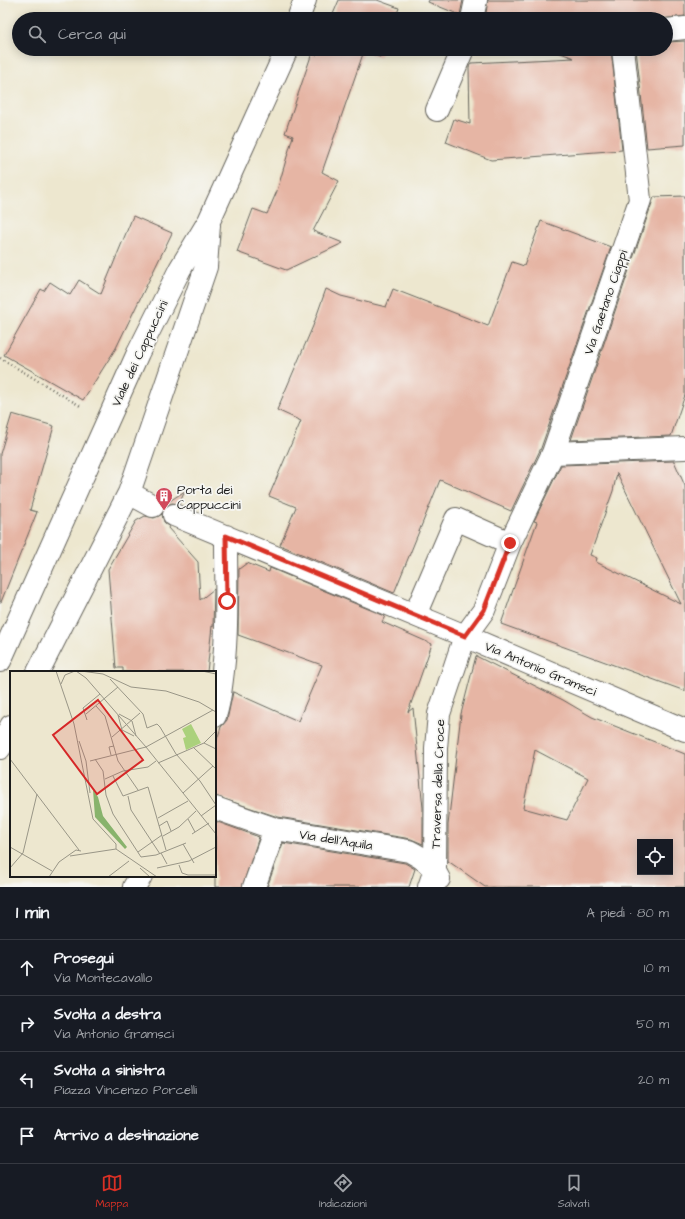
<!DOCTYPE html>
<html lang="it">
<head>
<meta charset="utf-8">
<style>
  :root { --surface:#171b24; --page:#242831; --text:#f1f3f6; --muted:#9ea1a6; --line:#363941; --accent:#d93025 }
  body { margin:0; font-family:"Architects Daughter",sans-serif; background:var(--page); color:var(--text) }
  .controls { position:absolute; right:12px; bottom:12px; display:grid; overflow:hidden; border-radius:0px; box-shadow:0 2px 10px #0003 }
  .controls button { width:36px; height:36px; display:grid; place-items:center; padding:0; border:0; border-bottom:1px solid var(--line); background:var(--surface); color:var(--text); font:20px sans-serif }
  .stop { position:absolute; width:12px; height:12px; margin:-9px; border:3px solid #d93025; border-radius:50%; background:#fff }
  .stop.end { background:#d93025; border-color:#fff; box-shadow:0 1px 4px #0008 }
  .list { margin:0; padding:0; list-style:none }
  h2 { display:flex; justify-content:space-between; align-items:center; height:52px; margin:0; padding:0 16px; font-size:17px }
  h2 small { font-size:13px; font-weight:400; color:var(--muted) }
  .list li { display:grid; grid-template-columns:26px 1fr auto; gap:12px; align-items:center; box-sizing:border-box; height:56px; padding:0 16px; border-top:1px solid var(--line) }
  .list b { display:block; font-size:15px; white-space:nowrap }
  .list p { margin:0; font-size:13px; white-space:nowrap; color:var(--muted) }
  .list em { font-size:13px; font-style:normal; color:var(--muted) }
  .icon { flex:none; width:22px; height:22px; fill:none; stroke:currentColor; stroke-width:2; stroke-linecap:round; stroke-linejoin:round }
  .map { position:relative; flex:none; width:685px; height:887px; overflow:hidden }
  .search { position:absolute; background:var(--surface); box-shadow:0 2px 10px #0003; left:12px; right:12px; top:12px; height:44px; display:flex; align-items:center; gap:10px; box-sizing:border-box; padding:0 14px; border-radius:22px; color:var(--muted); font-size:15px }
  .sheet { height:276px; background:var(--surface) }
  nav { display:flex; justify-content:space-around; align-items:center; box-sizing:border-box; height:56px; border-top:1px solid var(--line); background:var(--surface); font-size:11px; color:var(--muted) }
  nav a { display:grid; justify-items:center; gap:2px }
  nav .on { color:var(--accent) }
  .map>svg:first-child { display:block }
  .building { fill:#e6b5a4; fill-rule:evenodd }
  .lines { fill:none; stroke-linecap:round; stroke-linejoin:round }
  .minor-casing { stroke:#65635b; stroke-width:24 }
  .path { stroke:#65635b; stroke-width:2.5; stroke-dasharray:1 3; stroke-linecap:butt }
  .minor { stroke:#fff; stroke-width:22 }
  .route { stroke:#d93025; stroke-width:5 }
  .labels { text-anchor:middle; stroke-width:3.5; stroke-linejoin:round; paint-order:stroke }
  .street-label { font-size:13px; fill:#1c1c1c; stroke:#f6f6f2 }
  .poi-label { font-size:13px; fill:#1c1c1c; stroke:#f6f6f2; text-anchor:start }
  .inset-road { fill:none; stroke:#999687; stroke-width:1 }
  .view { fill:#d62828; fill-opacity:0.15; stroke:#d62828; stroke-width:2 }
  .inset-edge { fill:none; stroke:#1c1c1c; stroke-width:2 }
</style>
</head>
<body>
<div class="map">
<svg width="685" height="887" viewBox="0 0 685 887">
  <rect width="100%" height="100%" fill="#f6f6f2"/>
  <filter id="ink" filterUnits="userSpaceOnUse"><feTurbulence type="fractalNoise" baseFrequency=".025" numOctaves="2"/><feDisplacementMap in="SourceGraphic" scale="8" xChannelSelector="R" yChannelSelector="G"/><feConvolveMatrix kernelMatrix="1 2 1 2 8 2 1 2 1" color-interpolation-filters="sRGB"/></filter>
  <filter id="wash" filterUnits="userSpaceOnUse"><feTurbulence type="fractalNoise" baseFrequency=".012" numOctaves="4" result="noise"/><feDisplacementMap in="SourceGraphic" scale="16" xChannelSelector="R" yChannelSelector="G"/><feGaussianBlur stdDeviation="0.9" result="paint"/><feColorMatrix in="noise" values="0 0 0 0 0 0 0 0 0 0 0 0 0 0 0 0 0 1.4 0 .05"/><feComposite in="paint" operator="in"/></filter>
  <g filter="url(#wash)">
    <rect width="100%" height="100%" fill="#ede7cf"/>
    <g id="blocks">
      <!-- building -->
      <path class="building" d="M 339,0 L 377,0 L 399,8 L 395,19 L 331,19 Z
        M 429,0 L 463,0 L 460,15 L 428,2 Z
        M 488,0 L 685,0 L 685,16 L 661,19 L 485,19 Z
        M 685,41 L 685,145 L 647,148 L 636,49 L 666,49 L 666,42 Z
        M 319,49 L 383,49 L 380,57 L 364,51 L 322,172 L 339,181 L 313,231 L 343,243 L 286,270 L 237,252 L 253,209 L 267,214 L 277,191 L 293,136 L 285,133 L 312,53 L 317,55 Z
        M 550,49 L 611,49 L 622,150 L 491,160 L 446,142 L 454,119 L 470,124 L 469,67 L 471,63 L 574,58 Z
        M 685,196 L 685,395 L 671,436 L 571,440 L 654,197 Z
        M 133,216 L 172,233 L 116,348 L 83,400 L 4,355 L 41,289 L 44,291 L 50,282 L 70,295 L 79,280 L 101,294 Z
        M 541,221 L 611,247 L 541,448 L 511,511 L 440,480 L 394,593 L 280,545 L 296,507 L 269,496 L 301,421 L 277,410 L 313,326 L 326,289 L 341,296 L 386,307 L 393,289 L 488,326 L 512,262 L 524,266 Z
        M 12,414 L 54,426 L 30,510 L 37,512 L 1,602 L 0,602 L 0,454 Z
        M 674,461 L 685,486 L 685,691 L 501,624 L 537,522 L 534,521 L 561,465 ZM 617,473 L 681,604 L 596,562 L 597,558 L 590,555 L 613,491 Z
        M 185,491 L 179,504 L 172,503 L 165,506 L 165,504 Z
        M 162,514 L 164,522 L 169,526 L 168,528 L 198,562 L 200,600 L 214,589 L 213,627 L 212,626 L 207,672 L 123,672 L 123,668 L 116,668 L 108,569 L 136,521 L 145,516 L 154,518 Z
        M 247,563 L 269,572 L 270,568 L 385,616 L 382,622 L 432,644 L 408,712 L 413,708 L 423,808 L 423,844 L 411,839 L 278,817 L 215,796 L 215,746 L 221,727 L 227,720 L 233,692 L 298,721 L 322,665 L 238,635 L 239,569 Z
        M 476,656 L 563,700 L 592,717 L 685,754 L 685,887 L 485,887 L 448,861 L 448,825 L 461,714 ZM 535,750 L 588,778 L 567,820 L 523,808 ZM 640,842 L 670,842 L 670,872 L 640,872 Z
        M 215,821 L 259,837 L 242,887 L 215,887 Z
        M 283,843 L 405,863 L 415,869 L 409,887 L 267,887 Z"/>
    </g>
  </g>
  <g filter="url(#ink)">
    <use href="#blocks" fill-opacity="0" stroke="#65635b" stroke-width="1"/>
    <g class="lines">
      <defs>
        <path id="minor" d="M 298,19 L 305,0
          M 472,19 L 476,0
          M 666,30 L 685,28
          M 437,110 L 463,49
          M 553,453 L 685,448
          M 129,493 L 153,506
          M 174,515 L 465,636 L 685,730
          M 415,615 L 456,519 L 510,543
          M 0,661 L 138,353 L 180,269 L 209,221 L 287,49
          M 38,672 L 129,493 L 206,267 L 209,225
          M 215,716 C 220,702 221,686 223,671 C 228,626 226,581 226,536
          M 0,748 L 11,726
          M 215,808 L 275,829 L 409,851 C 423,858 432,864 439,879
          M 134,887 L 141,876
          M 254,887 L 275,829
          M 429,887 L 435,870 L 436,748 L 439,714 L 465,636 L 484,610 L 510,543 L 553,453 L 640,200 L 623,49"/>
      </defs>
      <!-- minor casing -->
      <use href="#minor" class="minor-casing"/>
      <!-- path -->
      <path class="path" d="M 0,358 L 82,407"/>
      <!-- minor -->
      <use href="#minor" class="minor"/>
    </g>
  </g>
  <g class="lines" filter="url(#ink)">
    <!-- route -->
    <path class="route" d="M 227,601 L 226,536 L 465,636 L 484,610 L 510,543"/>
  </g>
  <!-- icons -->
  <defs>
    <symbol id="building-pin" viewBox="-11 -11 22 30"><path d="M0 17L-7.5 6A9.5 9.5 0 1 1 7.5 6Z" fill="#d1495b" stroke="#f6f6f2"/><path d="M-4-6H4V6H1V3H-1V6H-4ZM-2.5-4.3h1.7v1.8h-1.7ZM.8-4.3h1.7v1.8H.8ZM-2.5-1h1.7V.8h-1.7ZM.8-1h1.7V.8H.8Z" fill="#fff"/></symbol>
  </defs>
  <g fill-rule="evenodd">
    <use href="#building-pin" x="154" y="486" width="20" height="27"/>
  </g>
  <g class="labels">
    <!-- street labels -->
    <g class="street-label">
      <text transform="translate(605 302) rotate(-71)" y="5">Via Gaetano Ciappi</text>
      <text transform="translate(139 353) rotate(-65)" y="5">Viale dei Cappuccini</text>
      <text transform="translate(541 668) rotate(23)" y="5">Via Antonio Gramsci</text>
      <text transform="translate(437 784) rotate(-88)" y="5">Traversa della Croce</text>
      <text transform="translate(336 839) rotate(9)" y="5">Via dell'Aquila</text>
    </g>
    <!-- poi labels -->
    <g class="poi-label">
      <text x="177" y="494">Porta dei<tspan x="177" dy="15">Cappuccini</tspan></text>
    </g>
  </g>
  <!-- overview -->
  <g transform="translate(10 671)">
    <rect width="206" height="206" fill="#ede7cf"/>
    <path d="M 181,53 L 191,72 L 176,79 L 173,67 L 176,66 L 172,58 Z" fill="#abd17c"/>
    <path d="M 83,119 L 88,126 L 93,145 L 117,176 L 115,178 L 85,146 Z" fill="#88b36c"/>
    <path class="inset-road" d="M 46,0 L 64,53 L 83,148 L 106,173 L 106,178M 66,0 L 76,7 L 136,76 L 206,163M 71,0 L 93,3 L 121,16 L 156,20 L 189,31 L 206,41M 192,0 L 206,3M 100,8 L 133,43 L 137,57 L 147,53 L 150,56 L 166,83 L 190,110 L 206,134M 51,13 L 55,4 L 65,0M 86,35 L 95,45 L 108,90 L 128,119M 76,43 L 108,16M 109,43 L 122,50 L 126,65M 108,44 L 112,59 L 124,65M 77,49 L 73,37 L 90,23M 102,66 L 130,42M 69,70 L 76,90 L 80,122M 194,72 L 206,78M 184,77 L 206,98M 101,84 L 99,76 L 104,75M 0,88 L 69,179M 85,88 L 93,100 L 96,124 L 103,143 L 131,186 L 146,184 L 176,172M 80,90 L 136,76 L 203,39M 148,92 L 194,72 L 206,60M 103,105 L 113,125 L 138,116 L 156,179M 95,108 L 113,100 L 138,96 L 146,90M 173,122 L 203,95M 118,125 L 121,139 L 150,183M 191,145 L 206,134M 148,147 L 178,130M 178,148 L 185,161M 149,155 L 157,150 L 161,160M 182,163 L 199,152M 153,165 L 169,156 L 186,140M 173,173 L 184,192M 0,176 L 42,200M 128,181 L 152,164M 151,182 L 157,193M 60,185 L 106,178 L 147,206M 169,194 L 172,202 L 178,204 L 206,204M 0,197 L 13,182 L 27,123M 130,197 L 140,206M 147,197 L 179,190 L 206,176M 39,206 L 49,191 L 66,179 L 71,180M 98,206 L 119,190"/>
    <path class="view" d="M 88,29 L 133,89 L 87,123 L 43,64 Z"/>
    <rect width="206" height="206" class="inset-edge"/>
  </g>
</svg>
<div class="controls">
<button><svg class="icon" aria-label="locate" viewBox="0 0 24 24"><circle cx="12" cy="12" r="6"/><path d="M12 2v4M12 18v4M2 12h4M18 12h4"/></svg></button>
</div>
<div class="stop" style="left:227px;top:601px"></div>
<div class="stop end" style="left:510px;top:543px"></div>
<div class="search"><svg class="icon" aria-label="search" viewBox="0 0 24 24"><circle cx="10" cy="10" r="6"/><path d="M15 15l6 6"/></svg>Cerca qui</div>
</div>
<section class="sheet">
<h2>1 min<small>A piedi · 80 m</small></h2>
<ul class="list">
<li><svg class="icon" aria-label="ahead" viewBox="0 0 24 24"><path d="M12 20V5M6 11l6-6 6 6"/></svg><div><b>Prosegui</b><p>Via Montecavallo</p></div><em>10 m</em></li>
<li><svg class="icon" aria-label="right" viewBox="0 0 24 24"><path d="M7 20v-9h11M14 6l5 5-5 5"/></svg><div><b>Svolta a destra</b><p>Via Antonio Gramsci</p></div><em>50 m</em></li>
<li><svg class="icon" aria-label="left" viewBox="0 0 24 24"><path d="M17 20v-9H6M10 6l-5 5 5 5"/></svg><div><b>Svolta a sinistra</b><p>Piazza Vincenzo Porcelli</p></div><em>20 m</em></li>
<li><svg class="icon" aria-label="arrive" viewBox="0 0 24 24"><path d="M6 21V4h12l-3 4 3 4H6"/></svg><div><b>Arrivo a destinazione</b></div></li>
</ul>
</section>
<nav>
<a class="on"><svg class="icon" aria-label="map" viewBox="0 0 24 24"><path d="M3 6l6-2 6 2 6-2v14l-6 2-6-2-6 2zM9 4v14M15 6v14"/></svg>Mappa</a>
<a><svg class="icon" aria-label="directions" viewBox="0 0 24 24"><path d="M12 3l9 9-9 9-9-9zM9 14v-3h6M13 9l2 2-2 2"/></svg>Indicazioni</a>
<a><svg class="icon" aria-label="saved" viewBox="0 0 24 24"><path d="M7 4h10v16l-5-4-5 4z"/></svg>Salvati</a>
</nav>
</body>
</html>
